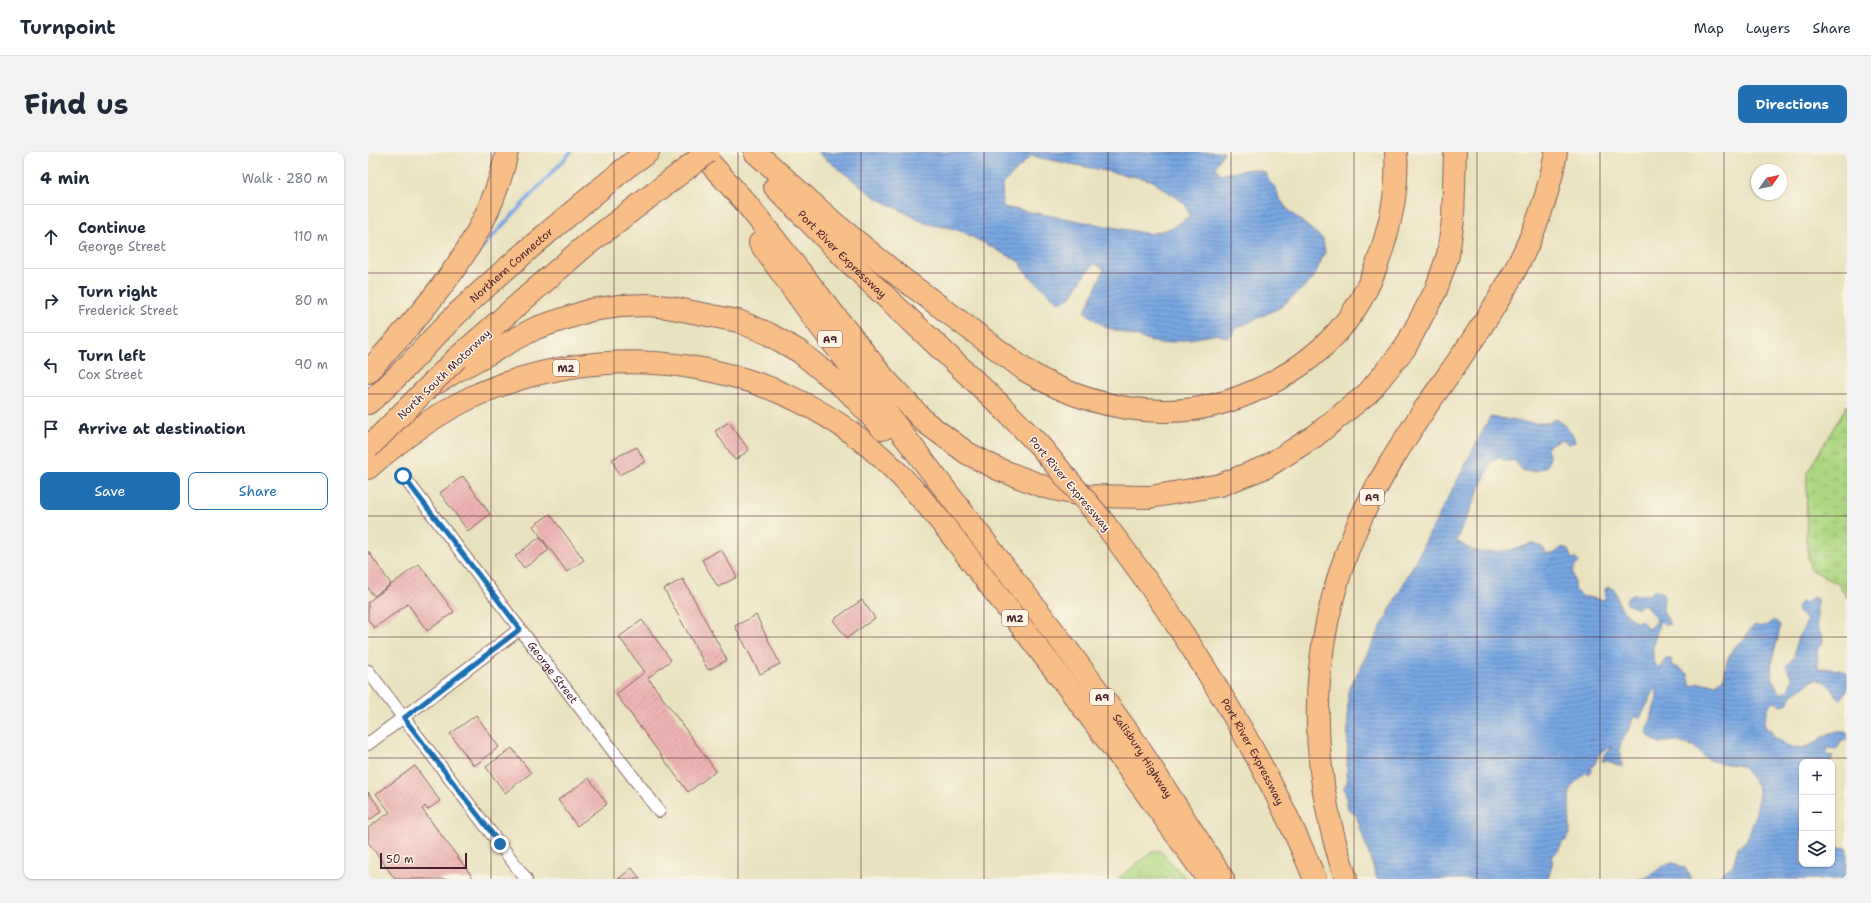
<!DOCTYPE html>
<html lang="en">
<head>
<meta charset="utf-8">
<style>
  :root { --surface:#fff; --page:#f2f2f3; --text:#1f2937; --muted:#747a83; --line:#e0e1e3; --accent:#1f6fb2 }
  body { margin:0; font-family:"Shantell Sans",sans-serif; background:var(--page); color:var(--text) }
  .controls { position:absolute; right:12px; bottom:12px; display:grid; overflow:hidden; border-radius:8px; box-shadow:0 1px 3px #0004 }
  .controls button { width:36px; height:36px; display:grid; place-items:center; padding:0; border:0; border-bottom:1px solid var(--line); background:var(--surface); color:var(--text); font:20px sans-serif }
  .compass { position:absolute; left:1383px; top:12px; width:36px; height:36px; border-radius:50%; background:var(--surface); box-shadow:0 1px 3px #0004; rotate:56deg }
  .scale { position:absolute; left:12px; bottom:10px; width:87px; box-sizing:border-box; padding-left:4px; border:2px solid #4a1f2b; border-top:0; font-size:11px; line-height:14px; white-space:nowrap; color:#4a1f2b; -webkit-text-stroke:3px #fcf5e5; paint-order:stroke }
  .stop { position:absolute; width:12px; height:12px; margin:-9px; border:3px solid #1f6fb2; border-radius:50%; background:#fff }
  .stop.end { background:#1f6fb2; border-color:#fff; box-shadow:0 1px 4px #0008 }
  .list { margin:0; padding:0; list-style:none }
  h2 { display:flex; justify-content:space-between; align-items:center; height:52px; margin:0; padding:0 16px; font-size:17px }
  h2 small { font-size:13px; font-weight:400; color:var(--muted) }
  .list li { display:grid; grid-template-columns:26px 1fr auto; gap:12px; align-items:center; box-sizing:border-box; height:64px; padding:0 16px; border-top:1px solid var(--line) }
  .list b { display:block; font-size:15px; white-space:nowrap }
  .list p { margin:0; font-size:13px; white-space:nowrap; color:var(--muted) }
  .list em { font-size:13px; font-style:normal; color:var(--muted) }
  .actions { display:flex; gap:8px; padding:12px 16px }
  .actions a { flex:1; padding:9px 0; border:1px solid var(--accent); border-radius:8px; text-align:center; font-size:14px; color:var(--accent) }
  .actions .main { background:var(--accent); color:#fff }
  .icon { flex:none; width:22px; height:22px; fill:none; stroke:currentColor; stroke-width:2; stroke-linecap:round; stroke-linejoin:round }
  .map { position:relative; flex:none; width:1479px; height:727px; overflow:hidden; border-radius:8px }
  header { display:flex; align-items:center; gap:24px; box-sizing:border-box; height:56px; padding:0 20px; background:var(--surface); border-bottom:1px solid var(--line) }
  header strong { font-size:19px }
  nav { display:flex; gap:22px; margin-inline-start:auto; font-size:14px }
  .intro { display:flex; align-items:center; justify-content:space-between; box-sizing:border-box; height:96px; padding:0 24px }
  h1 { margin:0; font-size:28px }
  .button { padding:10px 18px; border-radius:8px; background:var(--accent); color:#fff; font-size:14px; font-weight:700 }
  main { display:flex; gap:24px; padding:0 24px }
  aside { flex:1; background:var(--surface); border-radius:8px; box-shadow:0 1px 3px #0004 }
  .map>svg:first-child { display:block }
  .wetland { fill:url(#wetland-marsh); stroke:#7b7b56 }
  .park { fill:url(#park-dots); stroke:#7b7b56 }
  .water { fill:url(#water-rules); stroke:#606286; fill-rule:evenodd }
  .lines { fill:none; stroke-linecap:round; stroke-linejoin:round }
  .stream { stroke:#77a6e1; stroke-width:3.5 }
  .building { fill:url(#building-hatch) }
  .minor-casing { stroke:#82635f; stroke-width:14 }
  .motorway-casing { stroke:#82635f; stroke-width:24 }
  .minor { stroke:#fff; stroke-width:12 }
  .motorway { stroke:#f7be88; stroke-width:22 }
  .motorway-bridge-casing { stroke:#82635f; stroke-width:24; stroke-linecap:butt }
  .motorway-bridge { stroke:#f7be88; stroke-width:22 }
  .route { stroke:#1f6fb2; stroke-width:5 }
  .grid { fill:none; stroke:#4a1f2b; stroke-width:1; stroke-opacity:0.55 }
  .labels { text-anchor:middle; stroke-width:3; stroke-linejoin:round; paint-order:stroke }
  .shield { fill:#fcf5e5; stroke:#7f5f63; stroke-width:1 }
  .shield-label { font-size:10px; font-weight:bold; fill:#4a1f2b }
  .street-label { font-size:11px; fill:#4a1f2b; stroke:#fcf5e5 }
</style>
</head>
<body>
<header>
<strong>Turnpoint</strong>
<nav><a>Map</a><a>Layers</a><a>Share</a></nav>
</header>
<div class="intro"><h1>Find us</h1><a class="button">Directions</a></div>
<main>
<aside>
<h2>4 min<small>Walk · 280 m</small></h2>
<ul class="list">
<li><svg class="icon" aria-label="ahead" viewBox="0 0 24 24"><path d="M12 20V5M6 11l6-6 6 6"/></svg><div><b>Continue</b><p>George Street</p></div><em>110 m</em></li>
<li><svg class="icon" aria-label="right" viewBox="0 0 24 24"><path d="M7 20v-9h11M14 6l5 5-5 5"/></svg><div><b>Turn right</b><p>Frederick Street</p></div><em>80 m</em></li>
<li><svg class="icon" aria-label="left" viewBox="0 0 24 24"><path d="M17 20v-9H6M10 6l-5 5 5 5"/></svg><div><b>Turn left</b><p>Cox Street</p></div><em>90 m</em></li>
<li><svg class="icon" aria-label="arrive" viewBox="0 0 24 24"><path d="M6 21V4h12l-3 4 3 4H6"/></svg><div><b>Arrive at destination</b></div></li>
</ul>
<div class="actions"><a class="main">Save</a><a>Share</a></div>
</aside>
<div class="map">
<svg width="1479" height="727" viewBox="0 0 1479 727">
  <defs>
    <pattern id="wetland-marsh" width="20" height="14" patternUnits="userSpaceOnUse"><rect width="20" height="14" fill="#acd782"/><path d="M1 5h8M5 5V1M11 12h8M15 12V8" fill="none" stroke="#96b870"/></pattern>
    <pattern id="park-dots" width="8" height="8" patternUnits="userSpaceOnUse"><rect width="8" height="8" fill="#acd782"/><path d="M2 2h.1M6 6h.1" fill="none" stroke="#96b870" stroke-width="1.8" stroke-linecap="round"/></pattern>
    <pattern id="water-rules" width="6" height="5" patternUnits="userSpaceOnUse"><rect width="6" height="5" fill="#77a6e1"/><path d="M0 2.5h6" fill="none" stroke="#6487b7"/></pattern>
    <pattern id="building-hatch" width="6" height="6" patternUnits="userSpaceOnUse"><rect width="6" height="6" fill="#ecb4b2"/><path d="M-1 1l2-2M0 6l6-6M5 7l2-2" fill="none" stroke="#cc9a99"/></pattern>
  </defs>
  <rect width="100%" height="100%" fill="#fcf5e5"/>
  <filter id="ink" filterUnits="userSpaceOnUse"><feTurbulence type="fractalNoise" baseFrequency=".025" numOctaves="2"/><feDisplacementMap in="SourceGraphic" scale="8" xChannelSelector="R" yChannelSelector="G"/><feConvolveMatrix kernelMatrix="1 2 1 2 8 2 1 2 1" color-interpolation-filters="sRGB"/></filter>
  <filter id="wash" filterUnits="userSpaceOnUse"><feTurbulence type="fractalNoise" baseFrequency=".012" numOctaves="4" result="noise"/><feDisplacementMap in="SourceGraphic" scale="16" xChannelSelector="R" yChannelSelector="G"/><feGaussianBlur stdDeviation="0.9" result="paint"/><feColorMatrix in="noise" values="0 0 0 0 0 0 0 0 0 0 0 0 0 0 0 0 0 1.4 0 .05"/><feComposite in="paint" operator="in"/></filter>
  <g filter="url(#wash)">
    <rect width="100%" height="100%" fill="#e9e2bf"/>
    <!-- wetland -->
    <path class="wetland" d="M 1479,253 L 1479,446 L 1470,432 L 1442,417 L 1438,388 L 1439,321 Z"/>
    <!-- park -->
    <path class="park" d="M 791,698 L 819,727 L 749,727 L 784,700 Z"/>
    <!-- water -->
    <path class="water" d="M 449,0 L 856,0 L 847,15 L 852,22 L 884,17 L 897,20 L 902,30 L 908,36 L 911,46 L 922,60 L 955,87 L 957,100 L 945,127 L 913,155 L 869,176 L 860,187 L 850,182 L 793,192 L 737,175 L 717,160 L 736,117 L 727,112 L 717,122 L 702,146 L 690,150 L 657,120 L 652,110 L 589,77 L 559,72 L 507,45 ZM 663,4 L 783,28 L 817,52 L 822,64 L 803,76 L 782,82 L 635,55 L 634,33 Z
      M 1122,265 C 1138,266 1176,277 1188,267 C 1196,271 1207,282 1207,290 L 1201,292 L 1194,287 L 1181,293 L 1179,298 L 1182,305 L 1179,314 L 1168,319 L 1155,319 L 1146,308 C 1140,311 1136,308 1130,305 L 1124,309 L 1088,389 C 1095,392 1099,397 1107,399 C 1118,402 1154,398 1163,391 L 1174,395 L 1179,402 L 1185,402 L 1195,395 L 1200,398 L 1204,407 L 1208,407 L 1211,410 C 1199,423 1208,421 1206,437 L 1213,444 L 1236,448 L 1238,443 L 1237,437 L 1241,435 L 1247,438 C 1251,455 1254,461 1269,470 L 1273,468 L 1280,477 L 1289,469 L 1277,452 L 1273,453 L 1269,457 L 1258,451 L 1259,446 L 1264,443 L 1281,443 L 1288,437 L 1296,442 L 1295,459 L 1302,472 L 1297,473 L 1292,468 L 1285,494 L 1285,510 L 1292,517 L 1298,507 L 1303,507 L 1304,514 L 1309,515 L 1320,522 L 1323,534 L 1330,531 L 1348,532 L 1356,526 L 1359,509 L 1365,496 L 1376,488 L 1383,476 L 1387,473 C 1394,476 1399,474 1404,469 L 1408,469 L 1412,473 C 1410,498 1393,519 1413,541 L 1420,539 L 1424,526 L 1418,514 L 1426,505 L 1429,487 L 1436,476 L 1439,468 L 1430,460 L 1429,454 L 1433,450 L 1439,451 L 1445,445 L 1449,447 L 1449,474 L 1455,487 L 1454,492 L 1449,499 L 1450,516 L 1473,518 L 1479,521 L 1479,539 L 1473,547 L 1468,545 C 1464,534 1459,530 1447,527 L 1425,542 L 1420,551 L 1414,553 L 1406,550 L 1401,553 L 1396,572 L 1399,577 L 1403,578 L 1405,585 C 1412,589 1420,595 1428,596 C 1448,599 1456,573 1479,581 L 1479,587 L 1473,590 L 1469,597 L 1458,596 L 1459,603 L 1465,604 L 1463,610 L 1434,610 L 1434,712 L 1464,712 L 1464,692 L 1469,695 L 1479,696 L 1479,714 L 1477,716 L 1479,727 L 1341,727 L 1352,723 L 1365,713 L 1370,695 L 1378,689 L 1387,666 L 1391,643 L 1389,633 L 1374,614 L 1347,610 L 1339,607 L 1325,594 L 1306,589 L 1291,591 L 1284,587 L 1279,581 L 1289,545 L 1288,535 L 1272,566 L 1265,565 C 1263,578 1254,584 1251,598 L 1253,601 L 1254,615 L 1240,609 L 1234,609 L 1236,604 L 1244,595 L 1242,594 L 1230,603 L 1227,612 L 1223,615 L 1224,619 L 1220,622 L 1218,620 L 1203,635 L 1201,644 L 1202,679 L 1198,688 L 1194,691 L 1190,699 L 1184,704 L 1185,709 L 1180,727 L 1009,727 L 988,663 L 980,657 L 976,635 L 979,631 L 980,539 Z
      M 1304,710 L 1318,717 L 1323,727 L 1270,727 C 1284,727 1291,713 1304,710 Z"/>
    <g class="lines">
      <!-- stream -->
      <path class="stream" d="M 110,100 L 203,0"/>
    </g>
    <g id="blocks">
      <!-- building -->
      <path class="building" d="M 361,270 L 381,298 L 367,308 L 347,279 Z
        M 269,295 L 277,310 L 251,323 L 244,307 Z
        M 95,324 L 122,362 L 100,379 L 72,341 Z
        M 182,362 L 216,408 L 199,420 L 165,374 Z
        M 172,385 L 181,398 L 156,416 L 147,404 Z
        M 353,397 L 369,425 L 350,435 L 334,408 Z
        M 0,399 L 23,432 L 6,444 L 0,436 Z
        M 51,412 L 86,460 L 59,479 L 40,452 L 6,476 L 0,468 L 0,450 Z
        M 315,427 L 359,508 L 340,518 L 296,437 Z
        M 494,448 L 507,466 L 479,486 L 465,468 Z
        M 388,463 L 412,512 L 392,522 L 367,474 Z
        M 274,468 L 303,508 L 280,526 L 348,619 L 320,640 L 248,542 L 277,520 L 251,485 Z
        M 108,563 L 131,595 L 106,614 L 82,582 Z
        M 144,596 L 163,621 L 137,641 L 118,615 Z
        M 47,614 L 72,649 L 59,658 L 57,654 L 54,657 L 106,727 L 27,727 L 0,690 L 0,676 L 22,660 L 8,642 Z
        M 221,626 L 239,652 L 209,674 L 190,648 Z
        M 0,640 L 14,659 L 0,669 Z
        M 264,716 L 272,727 L 250,727 Z"/>
    </g>
  </g>
  <g filter="url(#ink)">
    <use href="#blocks" fill-opacity="0" stroke="#82635f" stroke-width="1"/>
    <g class="lines">
      <defs>
        <g id="minor">
          <path id="s1" d="M 35,324 L 291,659"/>
          <path d="M 0,519 L 158,727"/>
          <path d="M 0,592 L 152,477"/>
        </g>
        <g id="motorway">
          <path d="M 332,0 L 377,50 L 516,226 L 557,270 L 599,301 L 630,317 L 677,335 L 718,344 L 782,345 L 852,333 L 898,315 L 947,284 L 1000,241 L 1037,196 L 1068,138 L 1080,103 L 1085,68 L 1087,0"/>
          <path d="M 387,0 L 466,71 L 531,124 L 657,218 C 699,244 745,258 795,259 C 861,260 936,223 977,171 C 997,146 1010,114 1018,84 C 1026,56 1030,29 1028,0"/>
          <path id="s2" d="M 407,35 L 481,110 L 630,251"/>
          <path id="s3" d="M 392,91 L 449,170 L 696,493 L 763,584 L 855,727"/>
          <path d="M 89,206 L 153,150"/>
          <path d="M 0,220 C 60,153 120,91 139,0"/>
          <path d="M 70,230 L 88,219 L 168,176 L 223,158 L 252,154 L 281,153 L 299,155 L 370,169 L 399,181 L 432,200 L 482,241 L 515,277"/>
          <path id="s4" d="M 0,251 C 34,224 60,189 92,159 C 146,108 203,61 260,14 L 280,0"/>
          <path d="M 0,316 C 32,288 66,263 104,245 C 237,183 403,205 512,304 C 559,346 594,398 633,448 C 704,539 773,632 840,727"/>
          <path id="s5" d="M 733,367 C 818,478 893,597 947,727"/>
          <path d="M 978,727 C 938,609 940,490 989,375 C 1007,333 1033,293 1058,255 C 1114,174 1172,100 1188,0"/>
        </g>
      </defs>
      <!-- minor casing -->
      <use href="#minor" class="minor-casing"/>
      <!-- motorway casing -->
      <use href="#motorway" class="motorway-casing"/>
      <!-- minor -->
      <use href="#minor" class="minor"/>
      <!-- motorway -->
      <use href="#motorway" class="motorway"/>
      <defs>
        <path id="motorway-bridge" d="M 153,150 L 216,95 L 340,0
          M 630,251 L 671,293 L 733,367
          M 0,296 L 89,206"/>
      </defs>
      <!-- motorway-bridge casing -->
      <use href="#motorway-bridge" class="motorway-bridge-casing"/>
      <!-- motorway-bridge -->
      <use href="#motorway-bridge" class="motorway-bridge"/>
    </g>
  </g>
  <g class="lines" filter="url(#ink)">
    <!-- route -->
    <path class="route" d="M 35,324 L 152,477 L 36,566 L 132,692"/>
  </g>
  <!-- grid -->
  <path class="grid" d="M 123,0 L 123,727M 246,0 L 246,727M 370,0 L 370,727M 493,0 L 493,727M 616,0 L 616,727M 740,0 L 740,727M 863,0 L 863,727M 986,0 L 986,727M 1109,0 L 1109,727M 1232,0 L 1232,727M 1356,0 L 1356,727M 0,121 L 1479,121M 0,242 L 1479,242M 0,364 L 1479,364M 0,485 L 1479,485M 0,606 L 1479,606"/>
  <g class="labels">
    <!-- shield labels -->
    <g class="shield">
      <rect x="450" y="179" width="24" height="16" rx="3"/>
      <rect x="185" y="208" width="26" height="16" rx="3"/>
      <rect x="992" y="337" width="24" height="16" rx="3"/>
      <rect x="634" y="458" width="26" height="16" rx="3"/>
      <rect x="722" y="537" width="24" height="16" rx="3"/>
    </g>
    <g class="shield-label">
      <text x="462" y="191">A9</text>
      <text x="198" y="220">M2</text>
      <text x="1004" y="349">A9</text>
      <text x="647" y="470">M2</text>
      <text x="734" y="549">A9</text>
    </g>
    <!-- street labels -->
    <g class="street-label">
      <text dy="4" stroke="none"><textPath href="#s2" startOffset="95">Port River Expressway</textPath></text>
      <text dy="4" stroke="none"><textPath href="#s4" startOffset="199">Northern Connector</textPath></text>
      <text transform="translate(76 222) rotate(-44)" y="4">North South Motorway</text>
      <text transform="translate(702 332) rotate(50)" y="4">Port River Expressway</text>
      <text dy="4" stroke="none"><textPath href="#s1" startOffset="247">George Street</textPath></text>
      <text dy="4" stroke="none"><textPath href="#s5" startOffset="278">Port River Expressway</textPath></text>
      <text dy="4" stroke="none"><textPath href="#s3" startOffset="640">Salisbury Highway</textPath></text>
    </g>
  </g>
</svg>
<div class="controls">
<button>+</button>
<button>−</button>
<button><svg class="icon" aria-label="layers" viewBox="0 0 24 24"><path d="M12 4l9 5-9 5-9-5zM3 14l9 5 9-5"/></svg></button>
</div>
<svg class="compass" viewBox="-18 -18 36 36"><path d="M0-13l5 13h-10z" fill="#e53935"/><path d="M0 13l5-13h-10z" fill="#747a83"/></svg>
<div class="scale">50 m</div>
<div class="stop" style="left:35px;top:324px"></div>
<div class="stop end" style="left:132px;top:692px"></div>
</div>
</main>
</body>
</html>
